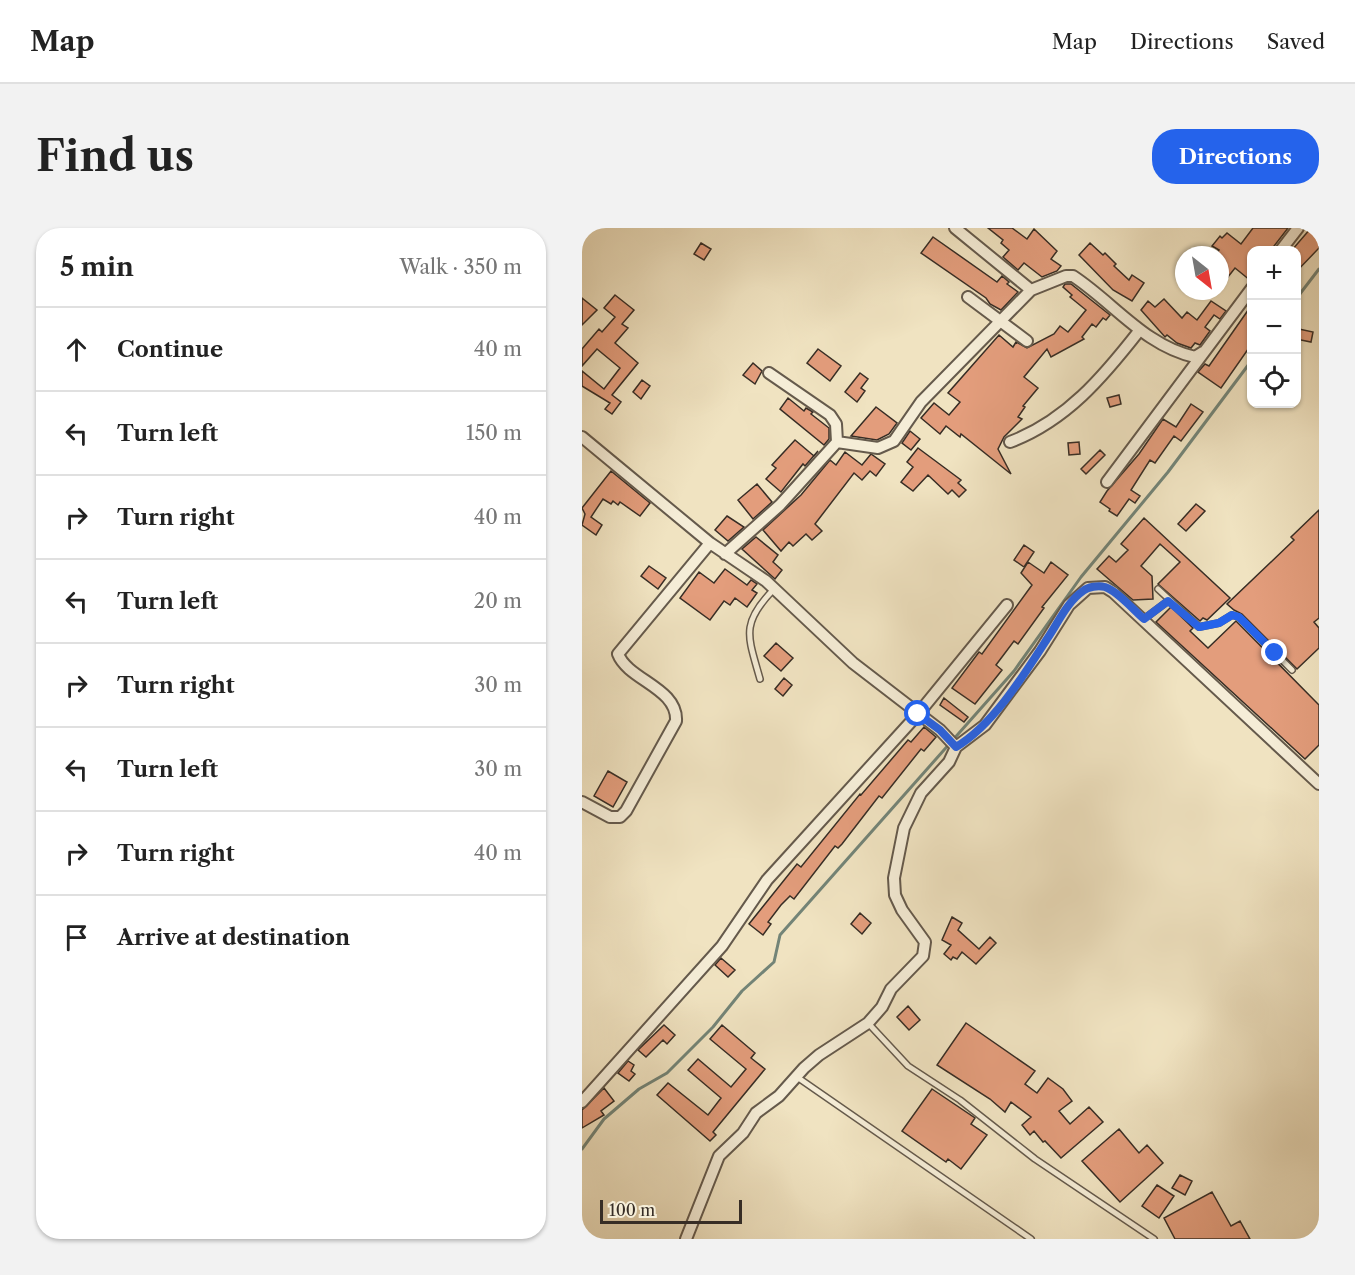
<!DOCTYPE html>
<html lang="en">
<head>
<meta charset="utf-8">
<style>
  :root { --surface:#fff; --page:#f2f2f2; --text:#222; --muted:#767676; --line:#e0e0e0; --accent:#2563eb }
  body { margin:0; font-family:"Libre Caslon Text",serif; background:var(--page); color:var(--text) }
  .controls { position:absolute; right:18px; top:18px; display:grid; overflow:hidden; border-radius:12px; box-shadow:0 2px 4px #0004 }
  .controls button { width:54px; height:54px; display:grid; place-items:center; padding:0; border:0; border-bottom:2px solid var(--line); background:var(--surface); color:var(--text); font:30px sans-serif }
  .compass { position:absolute; left:593px; top:18px; width:54px; height:54px; border-radius:50%; background:var(--surface); box-shadow:0 2px 4px #0004; rotate:149deg }
  .scale { position:absolute; left:18px; bottom:15px; width:142px; box-sizing:border-box; padding-left:6px; border:3px solid #372d25; border-top:0; font-size:16px; line-height:21px; white-space:nowrap; color:#372d25; -webkit-text-stroke:4px #f5edd7; paint-order:stroke }
  .stop { position:absolute; width:18px; height:18px; margin:-14px; border:4px solid #2563eb; border-radius:50%; background:#fff }
  .stop.end { background:#2563eb; border-color:#fff; box-shadow:0 2px 6px #0008 }
  .list { margin:0; padding:0; list-style:none }
  h2 { display:flex; justify-content:space-between; align-items:center; height:78px; margin:0; padding:0 24px; font-size:26px }
  h2 small { font-size:20px; font-weight:400; color:var(--muted) }
  .list li { display:grid; grid-template-columns:39px 1fr auto; gap:18px; align-items:center; box-sizing:border-box; height:84px; padding:0 24px; border-top:2px solid var(--line) }
  .list b { display:block; font-size:22px; white-space:nowrap }
  .list em { font-size:20px; font-style:normal; color:var(--muted) }
  .icon { flex:none; width:33px; height:33px; fill:none; stroke:currentColor; stroke-width:2; stroke-linecap:round; stroke-linejoin:round }
  .map { position:relative; flex:none; width:737px; height:1011px; overflow:hidden; border-radius:24px }
  header { display:flex; align-items:center; gap:36px; box-sizing:border-box; height:84px; padding:0 30px; background:var(--surface); border-bottom:2px solid var(--line) }
  header strong { font-size:28px }
  nav { display:flex; gap:33px; margin-inline-start:auto; font-size:21px }
  .intro { display:flex; align-items:center; justify-content:space-between; box-sizing:border-box; height:144px; padding:0 36px }
  h1 { margin:0; font-size:42px }
  .button { padding:15px 27px; border-radius:24px; background:var(--accent); color:#fff; font-size:21px; font-weight:700 }
  main { display:flex; gap:36px; padding:0 36px }
  aside { flex:1; background:var(--surface); border-radius:24px; box-shadow:0 2px 4px #0004 }
  .map>svg:first-child { display:block }
  .lines { fill:none; stroke-linecap:round; stroke-linejoin:round }
  .stream { stroke:#738477; stroke-width:3 }
  .building { fill:#e39d7c; stroke:#372d25; stroke-width:1.5 }
  .lane-casing { stroke:#655a4c; stroke-width:8 }
  .street-casing { stroke:#655a4c; stroke-width:14 }
  .lane { stroke:#f5edd7; stroke-width:5 }
  .street { stroke:#f5edd7; stroke-width:10 }
  .route { stroke:#2563eb; stroke-width:8 }
</style>
</head>
<body>
<header>
<strong>Map</strong>
<nav><a>Map</a><a>Directions</a><a>Saved</a></nav>
</header>
<div class="intro"><h1>Find us</h1><a class="button">Directions</a></div>
<main>
<aside>
<h2>5 min<small>Walk · 350 m</small></h2>
<ul class="list">
<li><svg class="icon" aria-label="ahead" viewBox="0 0 24 24"><path d="M12 20V5M6 11l6-6 6 6"/></svg><div><b>Continue</b></div><em>40 m</em></li>
<li><svg class="icon" aria-label="left" viewBox="0 0 24 24"><path d="M17 20v-9H6M10 6l-5 5 5 5"/></svg><div><b>Turn left</b></div><em>150 m</em></li>
<li><svg class="icon" aria-label="right" viewBox="0 0 24 24"><path d="M7 20v-9h11M14 6l5 5-5 5"/></svg><div><b>Turn right</b></div><em>40 m</em></li>
<li><svg class="icon" aria-label="left" viewBox="0 0 24 24"><path d="M17 20v-9H6M10 6l-5 5 5 5"/></svg><div><b>Turn left</b></div><em>20 m</em></li>
<li><svg class="icon" aria-label="right" viewBox="0 0 24 24"><path d="M7 20v-9h11M14 6l5 5-5 5"/></svg><div><b>Turn right</b></div><em>30 m</em></li>
<li><svg class="icon" aria-label="left" viewBox="0 0 24 24"><path d="M17 20v-9H6M10 6l-5 5 5 5"/></svg><div><b>Turn left</b></div><em>30 m</em></li>
<li><svg class="icon" aria-label="right" viewBox="0 0 24 24"><path d="M7 20v-9h11M14 6l5 5-5 5"/></svg><div><b>Turn right</b></div><em>40 m</em></li>
<li><svg class="icon" aria-label="arrive" viewBox="0 0 24 24"><path d="M6 21V4h12l-3 4 3 4H6"/></svg><div><b>Arrive at destination</b></div></li>
</ul>
</aside>
<div class="map">
<svg width="737" height="1011" viewBox="0 0 737 1011">
  <rect width="100%" height="100%" fill="#f0e3c1"/>
  <filter id="stains"><feTurbulence type="fractalNoise" baseFrequency=".00333" numOctaves="4"/><feColorMatrix values="0 0 0 0 .2 0 0 0 0 .09 0 0 0 0 .02 0 0 0 .5 -.17"/></filter>
  <radialGradient id="worn" r=".72"><stop offset=".6" stop-color="#630" stop-opacity="0"/><stop offset="1" stop-color="#630" stop-opacity=".3"/></radialGradient>
  <g class="lines">
    <!-- stream -->
    <path class="stream" d="M 714,71 L 737,41
      M 0,921 L 22,891 L 57,861 L 85,845 L 131,799 L 160,763 L 192,734 L 198,707 L 432,443 L 499,349 L 586,244 L 670,132"/>
  </g>
  <!-- building -->
  <path class="building" d="M 406,0 L 430,0 L 445,11 L 452,1 L 475,23 L 469,31 L 479,38 L 475,43 L 460,49 L 442,35 L 436,42 L 421,29 L 427,22 L 419,15 L 421,12 Z
    M 671,0 L 706,0 L 689,22 L 669,22 L 669,53 L 653,40 L 638,59 L 638,27 L 633,27 L 637,22 L 630,18 L 638,8 L 640,10 L 645,5 L 659,16 Z
    M 729,0 L 737,0 L 737,20 L 714,44 L 714,22 L 710,22 Z
    M 351,9 L 415,54 L 420,48 L 427,54 L 425,56 L 436,64 L 419,82 L 408,76 L 404,70 L 339,25 Z
    M 119,15 L 129,21 L 122,32 L 112,26 Z
    M 508,15 L 521,27 L 523,25 L 534,36 L 532,38 L 547,52 L 550,47 L 562,55 L 550,73 L 531,62 L 497,27 Z
    M 483,56 L 489,56 L 528,87 L 524,92 L 521,90 L 514,99 L 510,96 L 500,109 L 502,111 L 469,129 L 465,121 L 442,149 L 456,160 L 441,178 L 443,179 L 436,189 L 440,191 L 422,209 L 416,221 L 429,246 L 379,206 L 378,209 L 364,198 L 358,206 L 339,190 L 352,175 L 367,187 L 378,174 L 366,165 L 417,107 L 431,119 L 434,114 L 445,120 L 472,106 L 478,98 L 486,104 L 504,82 L 488,69 L 490,67 L 481,59 Z
    M 33,67 L 52,82 L 40,96 L 46,100 L 33,115 L 56,135 L 30,167 L 39,174 L 30,186 L 23,181 L 28,175 L 0,158 L 0,143 L 22,161 L 38,140 L 15,121 L 0,138 L 0,121 L 17,101 L 20,104 L 33,89 L 22,80 Z
    M 0,70 L 15,82 L 0,97 Z
    M 582,71 L 600,90 L 605,84 L 615,92 L 629,73 L 644,83 L 638,91 L 632,87 L 623,99 L 628,103 L 618,117 L 613,115 L 609,120 L 595,115 L 585,107 L 583,109 L 559,82 L 566,73 L 573,79 Z
    M 669,78 L 669,117 L 639,160 L 616,144 L 623,136 L 627,138 Z
    M 717,101 L 731,104 L 729,114 L 714,111 Z
    M 236,121 L 259,138 L 248,153 L 225,135 Z
    M 171,135 L 180,143 L 173,156 L 161,147 Z
    M 278,145 L 286,151 L 279,160 L 283,163 L 275,174 L 263,164 Z
    M 60,152 L 68,158 L 59,171 L 51,164 Z
    M 537,167 L 539,176 L 528,179 L 525,170 Z
    M 206,170 L 222,183 L 224,180 L 231,184 L 229,186 L 247,200 L 247,211 L 242,217 L 198,181 Z
    M 609,176 L 621,184 L 599,213 L 592,208 L 573,235 L 568,232 L 549,262 L 558,268 L 553,275 L 547,271 L 535,288 L 527,283 L 528,281 L 518,274 L 525,263 L 557,226 L 581,191 L 594,199 Z
    M 294,179 L 315,195 L 307,206 L 295,212 L 269,208 Z
    M 328,203 L 338,211 L 329,222 L 320,215 Z
    M 213,212 L 232,228 L 236,223 L 223,238 L 221,236 L 199,264 L 184,251 L 194,240 L 190,237 Z
    M 497,214 L 498,226 L 487,227 L 486,215 Z
    M 336,220 L 379,252 L 376,255 L 384,262 L 377,269 L 370,262 L 366,266 L 346,247 L 331,263 L 319,254 L 331,239 L 325,234 Z
    M 518,222 L 523,227 L 504,246 L 499,241 Z
    M 263,224 L 280,237 L 289,226 L 303,236 L 294,248 L 288,243 L 280,252 L 272,245 L 233,296 L 240,303 L 230,312 L 224,306 L 211,318 L 207,314 L 199,323 L 181,302 L 219,267 L 248,232 L 254,237 Z
    M 29,243 L 68,275 L 58,288 L 38,274 L 36,277 L 31,273 L 29,276 L 21,271 L 9,289 L 20,297 L 14,307 L 0,297 L 3,286 L 0,280 Z
    M 175,256 L 190,274 L 171,291 L 156,272 Z
    M 614,276 L 623,283 L 604,303 L 596,296 Z
    M 737,282 L 737,390 L 732,394 L 737,400 L 737,420 L 715,441 L 660,386 L 652,382 L 645,376 L 712,312 L 709,309 Z
    M 145,288 L 162,299 L 146,313 L 133,302 Z
    M 562,290 L 648,370 L 625,392 L 621,390 L 618,393 L 576,356 L 598,334 L 578,316 L 559,338 L 570,348 L 571,371 L 551,372 L 515,341 L 527,328 L 534,334 L 546,322 L 539,316 Z
    M 174,309 L 196,327 L 191,334 L 200,342 L 193,351 L 160,321 Z
    M 442,317 L 452,324 L 442,339 L 432,332 Z
    M 446,334 L 462,345 L 469,334 L 486,347 L 460,379 L 462,380 L 436,416 L 432,413 L 414,437 L 420,442 L 393,476 L 370,460 L 397,424 L 400,426 L 450,357 L 439,345 Z
    M 67,338 L 84,350 L 76,361 L 59,348 Z
    M 143,341 L 165,357 L 169,352 L 175,356 L 170,362 L 175,365 L 165,379 L 153,370 L 148,377 L 142,373 L 128,392 L 98,370 L 117,344 L 132,355 Z
    M 589,379 L 611,400 L 608,403 L 626,420 L 654,393 L 737,477 L 737,517 L 723,531 L 574,394 Z
    M 194,415 L 211,430 L 199,443 L 182,428 Z
    M 202,450 L 210,457 L 201,468 L 193,461 Z
    M 362,470 L 386,489 L 382,494 L 358,477 Z
    M 342,499 L 354,509 L 342,523 L 339,521 L 300,570 L 297,568 L 260,616 L 256,620 L 253,618 L 212,671 L 208,668 L 199,677 L 186,694 L 189,696 L 181,707 L 167,696 L 215,636 L 219,639 L 278,566 L 279,567 L 326,512 L 329,514 Z
    M 26,543 L 45,554 L 31,579 L 12,568 Z
    M 278,685 L 289,695 L 280,706 L 269,696 Z
    M 370,689 L 380,695 L 376,702 L 397,721 L 408,709 L 414,715 L 394,736 L 380,724 L 375,731 L 371,729 L 369,732 L 362,726 L 369,717 L 360,712 Z
    M 139,730 L 153,742 L 146,749 L 133,737 Z
    M 326,778 L 338,792 L 327,802 L 315,789 Z
    M 384,795 L 453,843 L 443,856 L 455,865 L 466,850 L 481,861 L 490,873 L 477,883 L 488,896 L 507,879 L 521,894 L 479,930 L 463,913 L 461,914 L 452,903 L 448,907 L 440,897 L 449,889 L 429,874 L 423,884 L 408,871 L 355,837 Z
    M 82,797 L 93,807 L 85,816 L 81,812 L 64,829 L 56,822 Z
    M 140,797 L 173,825 L 169,830 L 183,841 L 131,904 L 134,907 L 128,913 L 75,867 L 86,855 L 126,887 L 139,870 L 106,842 L 116,831 L 149,859 L 164,841 L 128,811 Z
    M 46,833 L 52,837 L 49,843 L 53,846 L 47,853 L 36,845 Z
    M 22,860 L 32,873 L 19,883 L 22,887 L 0,900 L 0,882 Z
    M 350,861 L 393,890 L 389,896 L 405,907 L 379,941 L 366,931 L 364,934 L 320,903 Z
    M 537,901 L 557,925 L 565,917 L 581,935 L 538,974 L 500,933 Z
    M 598,947 L 610,953 L 603,967 L 590,960 Z
    M 575,957 L 592,968 L 577,990 L 560,978 Z
    M 630,964 L 649,998 L 658,993 L 668,1011 L 593,1011 L 582,990 Z"/>
  <g class="lines">
    <defs>
      <path id="lane" d="M 576,361 L 617,399 L 637,395 L 650,387 L 657,389 L 710,442
        M 562,391 L 586,373
        M 178,451 C 166,408 158,396 192,361
        M 286,795 L 326,838 L 378,872 L 453,931 L 572,1011
        M 215,849 L 449,1011"/>
      <path id="street" d="M 373,0 L 449,62
        M 699,22 L 716,0
        M 386,69 L 445,113
        M 187,145 L 248,187 L 254,196 L 255,214
        M 0,209 L 128,315 L 184,353 L 271,435 L 358,502 L 374,519
        M 428,214 C 484,193 521,149 557,103
        M 525,254 L 670,60
        M 143,326 L 198,277 L 255,214 L 296,220 L 312,213 L 339,174 L 449,62 L 484,48 L 491,48 C 532,75 563,118 613,129 L 621,124
        M 0,574 L 28,589 L 38,589 L 44,583 L 94,493 C 96,460 46,452 36,426 L 128,315
        M 0,874 L 140,718 L 185,652 L 336,486 L 425,377
        M 104,1011 L 137,928 L 161,905 L 174,885 L 197,868 L 222,840 L 237,827 L 286,795 L 300,779 L 309,761 L 341,728 L 343,714 L 320,682 L 313,667 L 312,650 L 322,600 L 339,565 L 367,534 L 374,519 L 403,497 L 458,423 L 487,377 L 506,360 L 523,359 L 531,364 L 737,556"/>
    </defs>
    <!-- lane casing -->
    <use href="#lane" class="lane-casing"/>
    <!-- street casing -->
    <use href="#street" class="street-casing"/>
    <!-- lane -->
    <use href="#lane" class="lane"/>
    <!-- street -->
    <use href="#street" class="street"/>
  </g>
  <g class="lines">
    <!-- route -->
    <path class="route" d="M 336,486 L 358,502 L 374,519 C 411,497 442,447 465,411 C 476,395 485,374 501,363 C 506,359 516,357 523,359 C 537,364 551,382 562,391 L 586,373 L 617,399 L 637,395 L 650,387 L 657,389 L 693,425"/>
  </g>
  <rect width="100%" height="100%" filter="url(#stains)"/>
  <rect width="100%" height="100%" fill="url(#worn)"/>
</svg>
<div class="controls">
<button>+</button>
<button>−</button>
<button><svg class="icon" aria-label="locate" viewBox="0 0 24 24"><circle cx="12" cy="12" r="6"/><path d="M12 2v4M12 18v4M2 12h4M18 12h4"/></svg></button>
</div>
<svg class="compass" viewBox="-18 -18 36 36"><path d="M0-13l5 13h-10z" fill="#e53935"/><path d="M0 13l5-13h-10z" fill="#767676"/></svg>
<div class="scale">100 m</div>
<div class="stop" style="left:336px;top:486px"></div>
<div class="stop end" style="left:693px;top:425px"></div>
</div>
</main>
</body>
</html>
